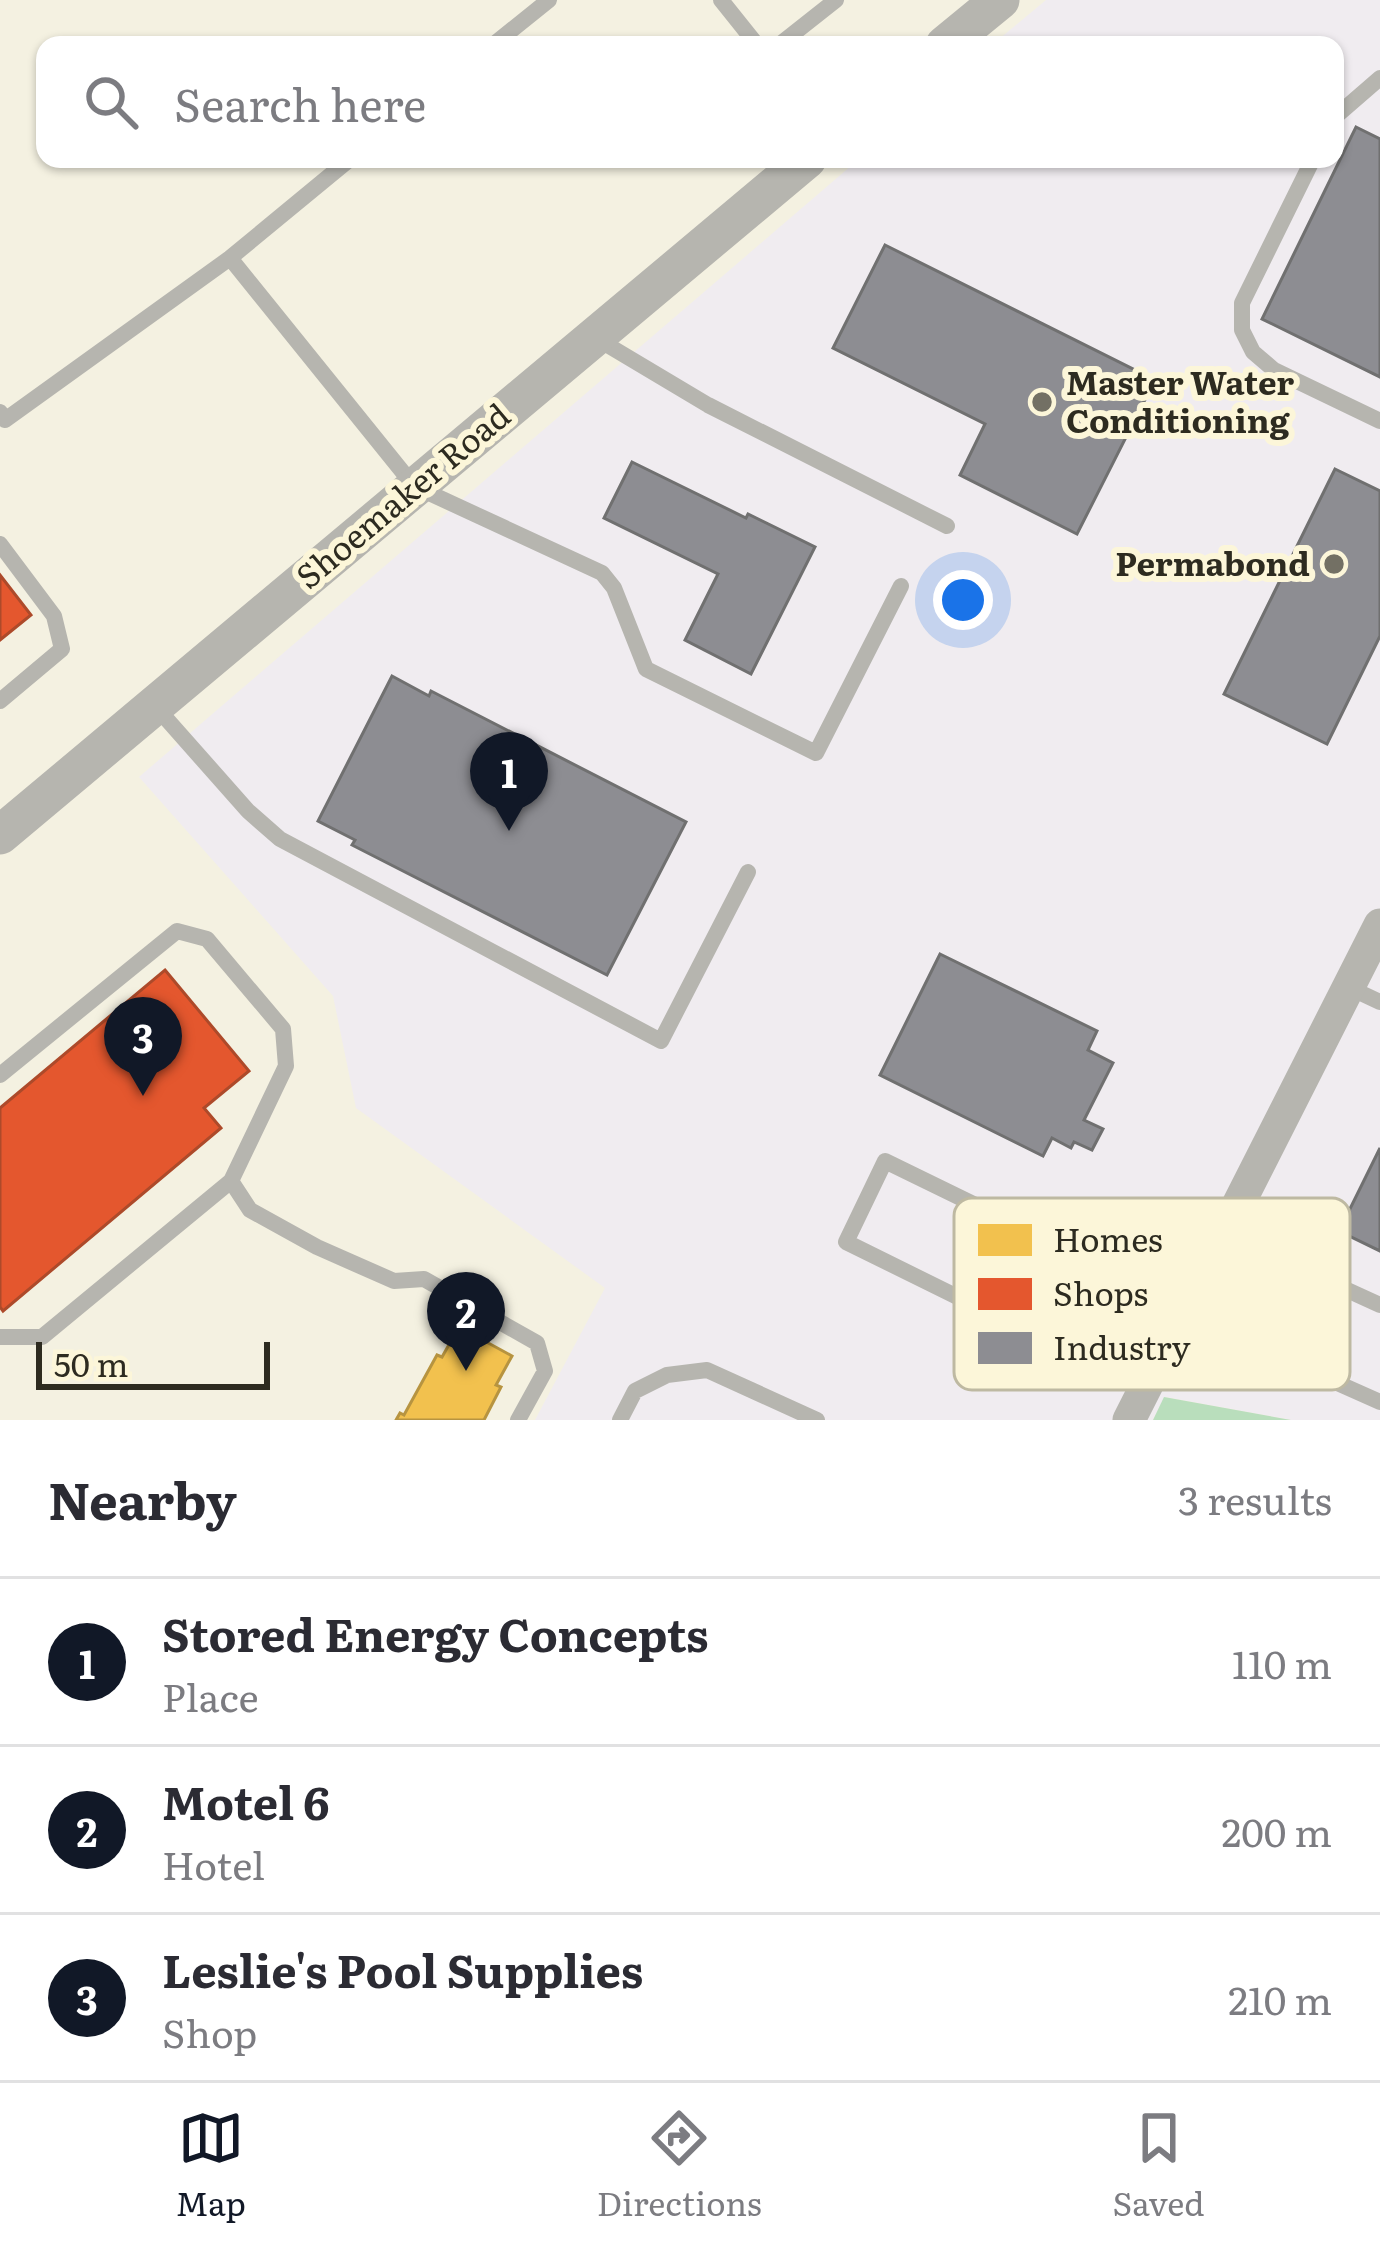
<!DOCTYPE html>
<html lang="en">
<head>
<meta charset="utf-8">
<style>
  :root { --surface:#fff; --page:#f2f2f3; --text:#2b2b33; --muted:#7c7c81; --line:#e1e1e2; --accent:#111827 }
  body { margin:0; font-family:Literata,serif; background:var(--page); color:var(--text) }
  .scale { position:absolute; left:36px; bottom:30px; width:234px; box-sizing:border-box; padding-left:12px; border:6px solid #2d2b20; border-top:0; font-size:33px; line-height:42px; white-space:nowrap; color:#2d2b20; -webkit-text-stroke:9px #fcf6d9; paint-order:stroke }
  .you { position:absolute; left:963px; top:600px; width:42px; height:42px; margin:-30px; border:9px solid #fff; border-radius:50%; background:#1a73e8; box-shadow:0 0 0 18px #1a73e833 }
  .badge { display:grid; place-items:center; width:78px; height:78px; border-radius:50%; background:var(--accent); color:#fff; font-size:39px; font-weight:700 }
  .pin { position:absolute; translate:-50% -99px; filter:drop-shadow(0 3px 6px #0008) }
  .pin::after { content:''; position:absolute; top:63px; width:42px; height:36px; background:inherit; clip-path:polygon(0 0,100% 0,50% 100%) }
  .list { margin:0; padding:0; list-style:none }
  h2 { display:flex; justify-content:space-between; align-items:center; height:156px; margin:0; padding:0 48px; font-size:51px }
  h2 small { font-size:39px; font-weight:400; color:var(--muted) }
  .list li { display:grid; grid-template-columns:78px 1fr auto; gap:36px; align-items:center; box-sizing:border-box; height:168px; padding:0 48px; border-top:3px solid var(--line) }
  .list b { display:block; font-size:45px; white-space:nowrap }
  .list p { margin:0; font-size:39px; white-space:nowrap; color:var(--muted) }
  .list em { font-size:39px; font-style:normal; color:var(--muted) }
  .icon { flex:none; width:66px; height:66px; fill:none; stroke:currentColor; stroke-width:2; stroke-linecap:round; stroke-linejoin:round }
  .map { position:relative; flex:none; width:1380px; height:1420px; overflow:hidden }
  .search { position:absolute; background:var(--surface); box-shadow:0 3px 9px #0004; left:36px; right:36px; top:36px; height:132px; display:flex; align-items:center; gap:30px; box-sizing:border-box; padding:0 42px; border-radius:24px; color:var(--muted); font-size:45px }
  .sheet { height:660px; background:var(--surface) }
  nav { display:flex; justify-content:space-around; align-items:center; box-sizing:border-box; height:168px; border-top:3px solid var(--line); background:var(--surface); font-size:33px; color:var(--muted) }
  nav a { display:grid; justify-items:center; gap:6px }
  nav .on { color:var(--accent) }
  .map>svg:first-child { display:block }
  .industrial { fill:#f0ecf0 }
  .forest { fill:#b9debc }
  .homes { fill:#f2c14e; stroke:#b79440; stroke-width:3 }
  .shops { fill:#e4572e; stroke:#ad4a2a; stroke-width:3 }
  .industry { fill:#8d8d92; stroke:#707070; stroke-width:3 }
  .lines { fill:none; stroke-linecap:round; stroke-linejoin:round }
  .service { stroke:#b6b5af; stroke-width:16 }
  .minor { stroke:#b6b5af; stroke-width:33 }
  .tertiary { stroke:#b6b5af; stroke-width:39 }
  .poi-dot { fill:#737064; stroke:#fcf6d9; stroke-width:4.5 }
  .labels { text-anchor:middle; stroke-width:12; stroke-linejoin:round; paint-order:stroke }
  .poi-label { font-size:33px; font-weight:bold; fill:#2d2b20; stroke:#fcf6d9; text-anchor:start }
  .street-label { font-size:33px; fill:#2d2b20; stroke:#fcf6d9 }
  .key { fill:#fcf6d9; stroke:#beb9a2; stroke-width:3 }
  .key-label { font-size:33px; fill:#2d2b20 }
</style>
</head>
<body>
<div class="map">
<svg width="1380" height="1420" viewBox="0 0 1380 1420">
  <rect width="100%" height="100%" fill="#f4f1e1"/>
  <!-- industrial -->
  <path class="industrial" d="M 1046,0 L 1380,0 L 1380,1420 L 1291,1420 L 1165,1397 L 1153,1420 L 535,1420 L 605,1288 L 356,1108 L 333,996 L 139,777 L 859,159 L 1335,159 L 1335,45 L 992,45 Z"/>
  <!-- forest -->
  <path class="forest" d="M 1164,1397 L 1291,1420 L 1153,1420 Z"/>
  <!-- homes -->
  <path class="homes" d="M 459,1327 L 512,1356 L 496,1385 L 501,1387 L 484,1420 L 396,1420 L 400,1413 L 404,1415 L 437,1355 L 442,1357 Z"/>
  <!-- shops -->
  <path class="shops" d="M 0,575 L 31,615 L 0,640 Z
    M 165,970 L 249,1071 L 204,1108 L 221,1128 L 3,1311 L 0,1307 L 0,1108 Z"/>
  <!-- industry -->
  <path class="industry" d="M 1356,127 L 1380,139 L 1380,377 L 1262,319 Z
    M 885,245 L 1155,380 L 1077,534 L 960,475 L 985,424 L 833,348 Z
    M 632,462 L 746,518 L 748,514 L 815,547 L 751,674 L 685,640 L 718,574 L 604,518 Z
    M 1335,469 L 1380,491 L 1380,636 L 1327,744 L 1224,694 Z
    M 392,676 L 429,696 L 431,691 L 686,822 L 607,975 L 352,845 L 355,840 L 318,821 Z
    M 940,954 L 1097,1031 L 1088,1050 L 1113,1063 L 1084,1120 L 1103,1129 L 1092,1150 L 1074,1142 L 1071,1148 L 1052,1138 L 1043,1156 L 880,1075 Z
    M 1380,1148 L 1380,1251 L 1339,1231 Z"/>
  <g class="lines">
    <!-- service -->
    <path class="service" d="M 721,0 L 757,45
      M 493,45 L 549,0
      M 779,45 L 836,0
      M 1335,117 L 1380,78
      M 1313,159 L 1242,303 L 1242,330 L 1253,352 L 1274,370 L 1380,421
      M 230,258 L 414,486 L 602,573 L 614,588 L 646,669 L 816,753 L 901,586
      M 594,337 L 708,405 L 947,526
      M 0,412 L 5,420 L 230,258 L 350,159
      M 0,544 L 54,616 L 62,649 L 0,701
      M 156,707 L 248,811 L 280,839 L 661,1041 L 748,872
      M 1348,987 L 1380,1002
      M 0,1075 L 177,931 L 207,939 L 283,1029 L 286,1066 L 231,1181 L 250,1210 L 317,1247 L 394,1281 L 424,1279 L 537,1343 L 545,1371 L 518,1420
      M 1232,1214 L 1288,1241 L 1312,1274 L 1380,1305
      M 1288,1241 L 1254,1305 L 1250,1324 L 1254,1339 L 1270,1353 L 1380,1402
      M 965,1301 L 1006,1220 L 885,1161 L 846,1242 L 1144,1389
      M 0,1337 L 42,1337 L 231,1181
      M 620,1420 L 635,1391 L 667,1375 L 707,1370 L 817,1420"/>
    <!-- minor -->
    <path class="minor" d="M 1129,1420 L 1380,925"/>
    <!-- tertiary -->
    <path class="tertiary" d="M 945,45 L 1000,0
      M 0,835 L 807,159"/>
  </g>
  <!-- markers -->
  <g class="poi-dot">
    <circle cx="1042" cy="402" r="12"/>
    <circle cx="1334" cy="564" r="12"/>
  </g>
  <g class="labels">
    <!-- poi labels -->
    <g class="poi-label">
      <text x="1066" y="395">Master Water<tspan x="1066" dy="38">Conditioning</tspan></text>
      <text x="1310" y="576" text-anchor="end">Permabond</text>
    </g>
    <!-- street labels -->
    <g class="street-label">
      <text transform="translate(403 496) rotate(-40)" y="12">Shoemaker Road</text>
    </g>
  </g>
  <!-- legend -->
  <rect x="954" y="1198" width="396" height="192" rx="18" class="key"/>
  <rect x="978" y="1224" width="54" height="32" fill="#f2c14e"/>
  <rect x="978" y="1278" width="54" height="32" fill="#e4572e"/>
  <rect x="978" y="1332" width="54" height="32" fill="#8d8d92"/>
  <g class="key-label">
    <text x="1053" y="1252">Homes</text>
    <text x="1053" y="1306">Shops</text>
    <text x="1053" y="1360">Industry</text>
  </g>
</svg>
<div class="scale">50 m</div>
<div class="you"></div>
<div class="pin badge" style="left:509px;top:831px">1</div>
<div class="pin badge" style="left:466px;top:1371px">2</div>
<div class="pin badge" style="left:143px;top:1096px">3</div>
<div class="search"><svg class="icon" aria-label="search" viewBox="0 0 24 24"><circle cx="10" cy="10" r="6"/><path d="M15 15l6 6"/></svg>Search here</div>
</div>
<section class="sheet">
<h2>Nearby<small>3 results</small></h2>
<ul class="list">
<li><span class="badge">1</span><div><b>Stored Energy Concepts</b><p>Place</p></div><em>110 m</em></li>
<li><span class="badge">2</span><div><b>Motel 6</b><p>Hotel</p></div><em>200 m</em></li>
<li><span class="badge">3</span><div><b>Leslie's Pool Supplies</b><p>Shop</p></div><em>210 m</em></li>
</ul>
</section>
<nav>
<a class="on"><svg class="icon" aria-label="map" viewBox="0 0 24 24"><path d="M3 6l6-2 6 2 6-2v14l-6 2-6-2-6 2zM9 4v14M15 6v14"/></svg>Map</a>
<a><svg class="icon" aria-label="directions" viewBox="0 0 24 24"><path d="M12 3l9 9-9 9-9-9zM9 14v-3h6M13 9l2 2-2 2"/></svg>Directions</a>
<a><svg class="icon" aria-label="saved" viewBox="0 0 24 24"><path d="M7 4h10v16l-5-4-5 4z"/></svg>Saved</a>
</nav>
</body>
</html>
